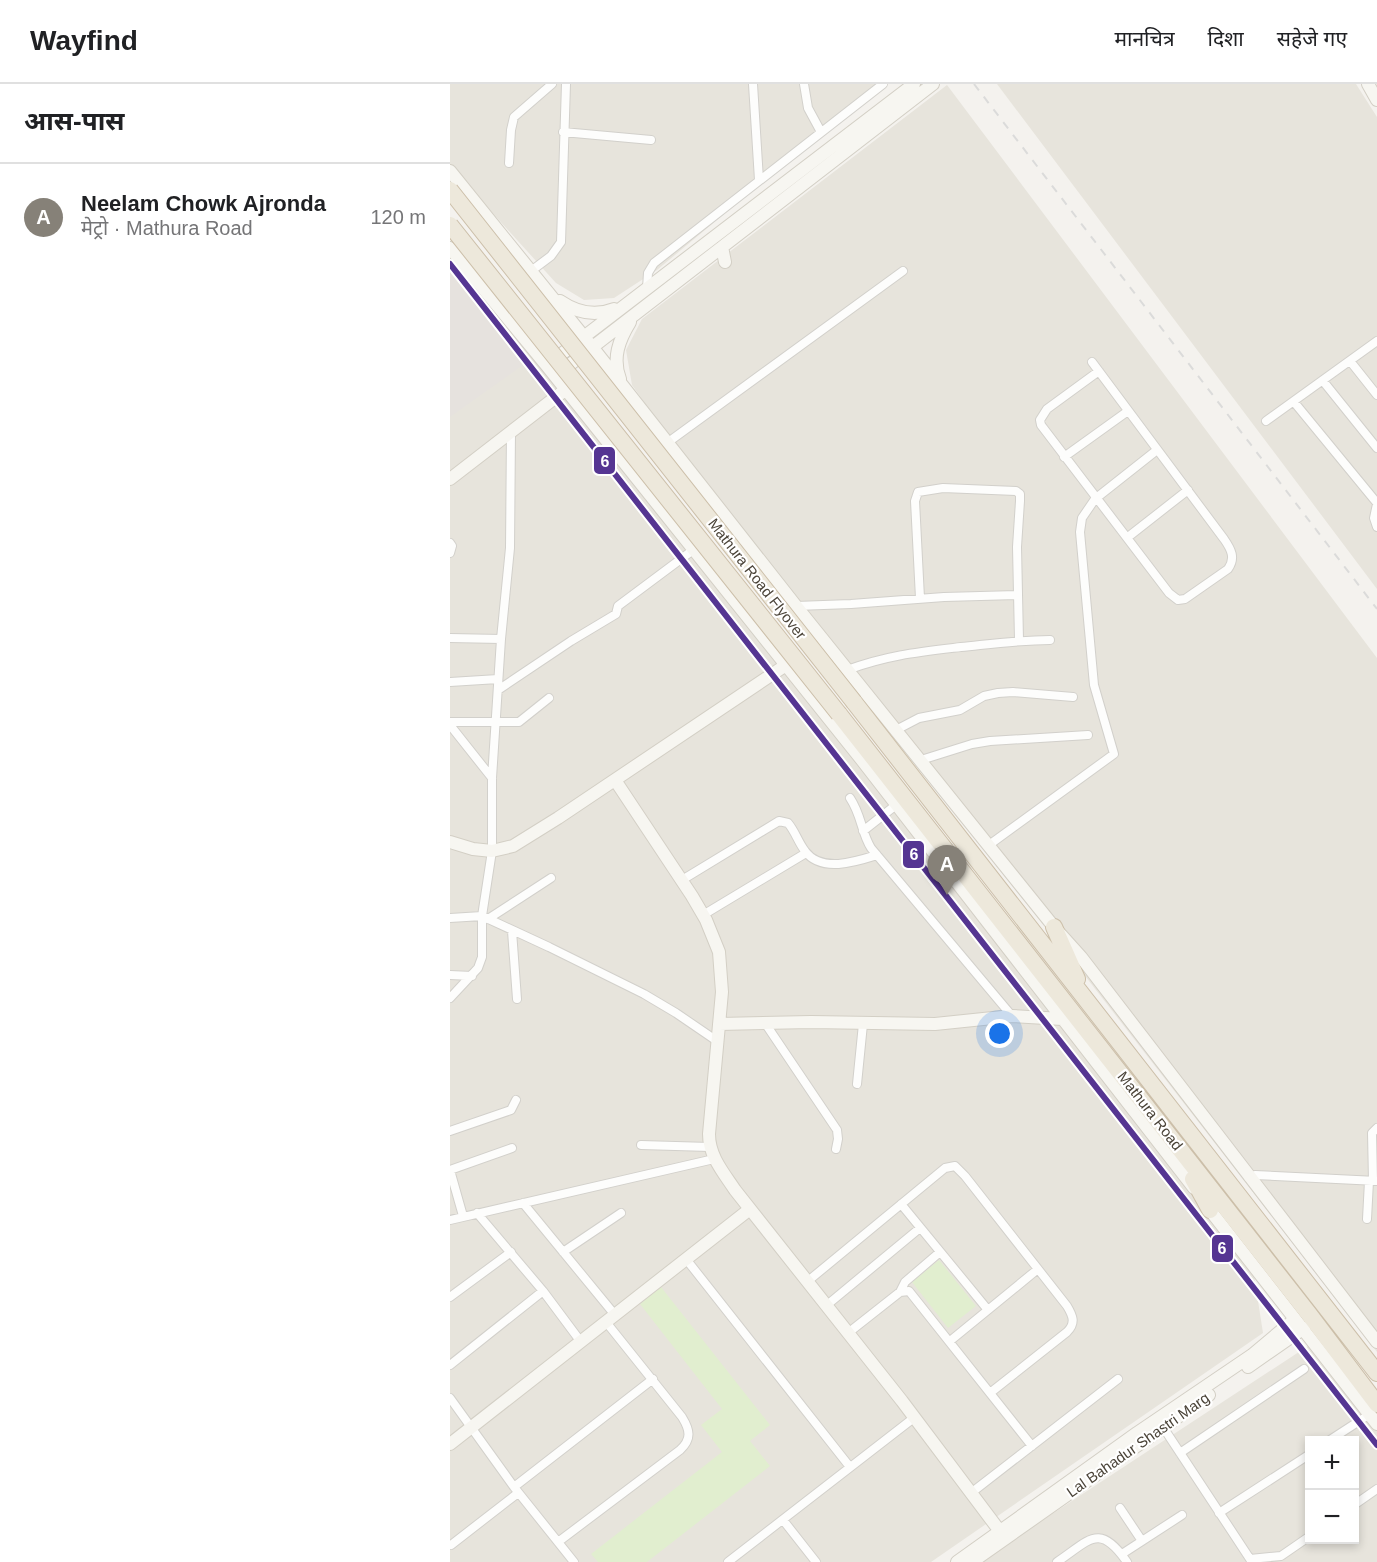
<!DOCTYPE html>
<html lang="hi">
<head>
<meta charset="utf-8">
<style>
  :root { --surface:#fff; --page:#f2f2f2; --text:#202124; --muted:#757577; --line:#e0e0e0; --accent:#868178 }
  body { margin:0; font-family:Arial,"Noto Sans Devanagari",sans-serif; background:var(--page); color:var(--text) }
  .controls { position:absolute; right:18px; bottom:18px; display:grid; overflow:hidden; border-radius:0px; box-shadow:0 3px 9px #0003 }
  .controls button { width:54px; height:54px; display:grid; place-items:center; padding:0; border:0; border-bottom:2px solid var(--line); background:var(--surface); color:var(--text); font:30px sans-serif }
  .you { position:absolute; left:550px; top:950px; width:21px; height:21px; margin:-15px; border:4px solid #fff; border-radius:50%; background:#1a73e8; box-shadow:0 0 0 9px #1a73e833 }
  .badge { display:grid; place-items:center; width:39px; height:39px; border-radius:50%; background:var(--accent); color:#fff; font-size:20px; font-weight:700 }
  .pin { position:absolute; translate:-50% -50px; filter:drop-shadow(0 2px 3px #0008) }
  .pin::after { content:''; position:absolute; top:32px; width:21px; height:18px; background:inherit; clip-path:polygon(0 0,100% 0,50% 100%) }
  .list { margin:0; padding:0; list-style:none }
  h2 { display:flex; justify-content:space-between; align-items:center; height:78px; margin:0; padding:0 24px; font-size:26px }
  h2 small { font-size:20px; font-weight:400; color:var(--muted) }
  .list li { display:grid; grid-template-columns:39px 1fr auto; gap:18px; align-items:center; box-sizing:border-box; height:108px; padding:0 24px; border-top:2px solid var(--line) }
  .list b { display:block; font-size:22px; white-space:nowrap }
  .list p { margin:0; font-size:20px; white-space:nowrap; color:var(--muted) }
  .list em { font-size:20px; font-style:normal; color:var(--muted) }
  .map { position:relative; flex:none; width:927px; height:1478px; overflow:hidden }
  header { display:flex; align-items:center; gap:36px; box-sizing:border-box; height:84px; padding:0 30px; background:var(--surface); border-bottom:2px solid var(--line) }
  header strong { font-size:28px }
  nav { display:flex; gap:33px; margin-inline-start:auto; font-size:21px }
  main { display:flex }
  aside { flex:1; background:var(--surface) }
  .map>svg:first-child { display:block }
  .residential { fill:#e7e4dc; fill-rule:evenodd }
  .industrial { fill:#e6e2de }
  .green { fill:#e1eecf }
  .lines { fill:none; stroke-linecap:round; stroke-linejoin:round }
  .street-casing { stroke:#d2d0cb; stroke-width:10 }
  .secondary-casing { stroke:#d3cfc5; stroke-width:14 }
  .highway-casing { stroke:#ccbfa9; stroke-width:18 }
  .street { stroke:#fdfdfc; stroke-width:8 }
  .secondary { stroke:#f7f6f1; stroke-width:12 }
  .highway { stroke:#ede8db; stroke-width:16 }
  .rail { stroke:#dbdbda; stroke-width:2; stroke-dasharray:8 8; stroke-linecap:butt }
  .highway-bridge-casing { stroke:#ccbfa9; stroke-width:18; stroke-linecap:butt }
  .highway-bridge { stroke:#ede8db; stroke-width:16 }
  .metro-1-casing { stroke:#fff; stroke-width:10 }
  .metro-1 { stroke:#553592; stroke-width:6 }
  .labels { text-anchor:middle; stroke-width:4.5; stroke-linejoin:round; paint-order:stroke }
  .street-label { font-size:15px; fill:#4b4439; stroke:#fff }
  .line-badge { stroke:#fff; stroke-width:2 }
  .badge-label { font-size:16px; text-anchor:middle; font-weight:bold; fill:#fff }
</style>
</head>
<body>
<header>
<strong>Wayfind</strong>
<nav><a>मानचित्र</a><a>दिशा</a><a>सहेजे गए</a></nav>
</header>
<main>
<aside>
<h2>आस-पास<small></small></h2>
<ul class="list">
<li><span class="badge">A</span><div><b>Neelam Chowk Ajronda</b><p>मेट्रो · Mathura Road</p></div><em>120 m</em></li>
</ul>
</aside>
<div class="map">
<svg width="927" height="1478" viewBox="0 0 927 1478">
  <rect width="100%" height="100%" fill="#f4f2ee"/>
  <!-- residential -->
  <path class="residential" d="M 0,0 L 430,0 L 207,186 L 164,214 L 134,216 L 106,199 L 0,82 Z
    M 547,0 L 906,0 L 927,33 L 927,505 Z
    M 497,1 L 927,574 L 927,1268 L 490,705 L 213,345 L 182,301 L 176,266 L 192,235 Z
    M 0,165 L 549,852 L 803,1185 L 813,1249 L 481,1478 L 0,1478 Z
    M 861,1260 L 927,1345 L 927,1478 L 529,1478 ZM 860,1356 L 904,1356 L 904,1456 L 860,1456 Z"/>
  <!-- industrial -->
  <path class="industrial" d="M 0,189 L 73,281 L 0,333 Z"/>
  <!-- green -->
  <path class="green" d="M 489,1176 L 526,1222 L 498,1244 L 462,1198 Z
    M 211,1203 L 320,1341 L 300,1357 L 320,1382 L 197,1478 L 148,1478 L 141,1470 L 272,1368 L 251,1341 L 272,1325 L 190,1220 Z"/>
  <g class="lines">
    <defs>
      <path id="street" d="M 303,0 L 309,96
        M 354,0 L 358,24 L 371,48
        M 113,48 L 201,56
        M 59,79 L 61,46 L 64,33 L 102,0
        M 81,187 L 101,172 L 111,158 L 116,0
        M 197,204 L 198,189 L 204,179 L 433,0
        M 900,277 L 927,311
        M 642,278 L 774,455 C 781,465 786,474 778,485 L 735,515 L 728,516 L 719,509 L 591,341 L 590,336 L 597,325 L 649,287
        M 873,297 L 927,364
        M 844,318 L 927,419
        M 816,337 L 927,257
        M 217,359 L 453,187
        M 614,373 L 678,327
        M 927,420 L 924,434 L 927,443
        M 678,453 L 738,406
        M 0,459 L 2,462 L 0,469
        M 470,514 L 465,417 L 468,408 L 493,404 L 566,407 L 570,410 L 570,417 L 567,463 L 569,556
        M 346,522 L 401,520 L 494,513 L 567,511
        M 0,554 L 51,555
        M 397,586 C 438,571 469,568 511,563 C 541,560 570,556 600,556
        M 0,598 L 48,595
        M 48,606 L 121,557 L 166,530 L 168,522 L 243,466
        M 0,638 L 69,638 L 99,614
        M 0,641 L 42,694
        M 446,646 L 469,634 L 510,626 L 534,612 L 548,609 L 563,608 L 623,613
        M 471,676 L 522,660 L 540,657 L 638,651
        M 400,714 C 412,732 411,748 421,764 L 562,932
        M 413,747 L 446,721
        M 539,761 L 664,670 L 644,601 L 630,448 L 632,434 L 645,415 L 707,366
        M 232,796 L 329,737 L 338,739 C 345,747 348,758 355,767 C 371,789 405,778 427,771
        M 253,831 L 356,769
        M 0,834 L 32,832 L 99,863 L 194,910 L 226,929 L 267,957
        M 38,835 L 101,794
        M 62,847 L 67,915
        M 0,891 L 22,892
        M 0,914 L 28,884 L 32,873 L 32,832 L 42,767 L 42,694 L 51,555 L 60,464 L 61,347
        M 315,939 L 387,1046 L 388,1055 L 386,1065
        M 407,1000 L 413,940
        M 0,1047 L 61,1026 L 66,1016
        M 191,1061 L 260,1063
        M 798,1093 L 805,1091 L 927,1097
        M 923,1097 L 922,1049 L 927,1044
        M 73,1119 L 165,1231
        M 451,1120 L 538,1226
        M 27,1129 L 93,1207 L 131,1258
        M 13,1132 L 0,1086 L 62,1064
        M 917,1135 L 919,1097
        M 0,1136 L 264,1075
        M 113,1168 L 171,1129
        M 236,1175 L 400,1383
        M 358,1197 L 495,1084 L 505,1082 L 515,1092 L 617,1222 C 623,1232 626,1239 617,1248 L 540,1309
        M 450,1208 L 455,1198 L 490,1168
        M 0,1213 L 61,1168
        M 377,1221 L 470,1144
        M 398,1249 L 450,1208 L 459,1207 L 582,1362
        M 500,1257 L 588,1185
        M 0,1281 L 93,1207
        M 0,1314 L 64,1403 L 124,1478
        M 711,1340 L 800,1475 L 831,1472 L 860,1452
        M 880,1356 L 920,1330
        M 730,1369 L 854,1285
        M 64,1403 L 203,1295
        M 521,1409 L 668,1295
        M 904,1421 L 927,1405
        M 670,1424 L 692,1457
        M 769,1429 L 860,1370
        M 333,1436 L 366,1478
        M 108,1458 L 230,1366 C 242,1355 240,1346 232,1333 L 156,1238
        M 1,1461 L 68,1409
        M 672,1470 L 732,1431
        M 278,1478 L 465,1333
        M 607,1478 C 640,1456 649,1438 677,1478"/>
      <path id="secondary" d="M 918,0 L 927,16
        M 0,87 L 143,264 L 346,522 L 604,843 L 631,873 L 927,1258
        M 272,163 L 275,178
        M 0,164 L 97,282 L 411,675 L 744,1104
        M 110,217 C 126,228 144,233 164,225
        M 101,278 L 464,0
        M 109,289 L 483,0
        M 170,295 C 162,274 169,256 180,238
        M 0,395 L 115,306
        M 165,696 L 242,812 L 256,836 L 269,868 L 272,908 L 259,1050 C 259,1072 273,1088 285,1106 L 452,1317 L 555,1454
        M 0,758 L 23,765 L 42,767 L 63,762 L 108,734 L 336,581
        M 269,940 L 361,938 L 485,940 L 562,932 L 612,935
        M 756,1121 L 927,1340
        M 798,1283 L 854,1244
        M 0,1360 L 300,1125
        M 507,1478 L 687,1349 L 802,1271 L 845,1235
        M 522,1478 L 759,1311"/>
      <path id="highway" d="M 404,618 L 927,1289
        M 389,630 L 859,1230 L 927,1320
        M 604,843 L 627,895
        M 743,1095 L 760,1126"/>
    </defs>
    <!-- street casing -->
    <use href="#street" class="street-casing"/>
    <!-- secondary casing -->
    <use href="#secondary" class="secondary-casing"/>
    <!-- highway casing -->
    <use href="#highway" class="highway-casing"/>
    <!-- street -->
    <use href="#street" class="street"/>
    <!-- secondary -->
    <use href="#secondary" class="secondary"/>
    <!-- highway -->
    <use href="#highway" class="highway"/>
    <!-- rail -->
    <path class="rail" d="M 524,0 L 927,525"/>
    <defs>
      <path id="highway-bridge" d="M 0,106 L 404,618
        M 0,141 L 389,630"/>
    </defs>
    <!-- highway-bridge casing -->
    <use href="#highway-bridge" class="highway-bridge-casing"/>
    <!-- highway-bridge -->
    <use href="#highway-bridge" class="highway-bridge"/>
    <defs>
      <path id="metro-1" d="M 0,180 L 927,1361"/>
    </defs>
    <!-- metro-1 casing -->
    <use href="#metro-1" class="metro-1-casing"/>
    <!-- metro-1 -->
    <use href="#metro-1" class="metro-1"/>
  </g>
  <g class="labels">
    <!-- street labels -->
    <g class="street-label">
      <text transform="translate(307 495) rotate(52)" y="5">Mathura Road Flyover</text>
      <text transform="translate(700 1027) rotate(52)" y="5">Mathura Road</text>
      <text transform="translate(688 1361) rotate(-35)" y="5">Lal Bahadur Shastri Marg</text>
    </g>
  </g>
  <g class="line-badge">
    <rect x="143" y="362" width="23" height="29" rx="6" fill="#553592"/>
    <rect x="452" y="756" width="23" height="29" rx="6" fill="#553592"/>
    <rect x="761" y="1150" width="23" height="29" rx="6" fill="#553592"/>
  </g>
  <g class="badge-label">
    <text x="155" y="383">6</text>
    <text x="464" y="776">6</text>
    <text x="772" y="1170">6</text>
  </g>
</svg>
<div class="controls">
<button>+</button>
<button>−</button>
</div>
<div class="you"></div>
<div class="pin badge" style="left:497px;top:811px">A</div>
</div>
</main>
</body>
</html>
